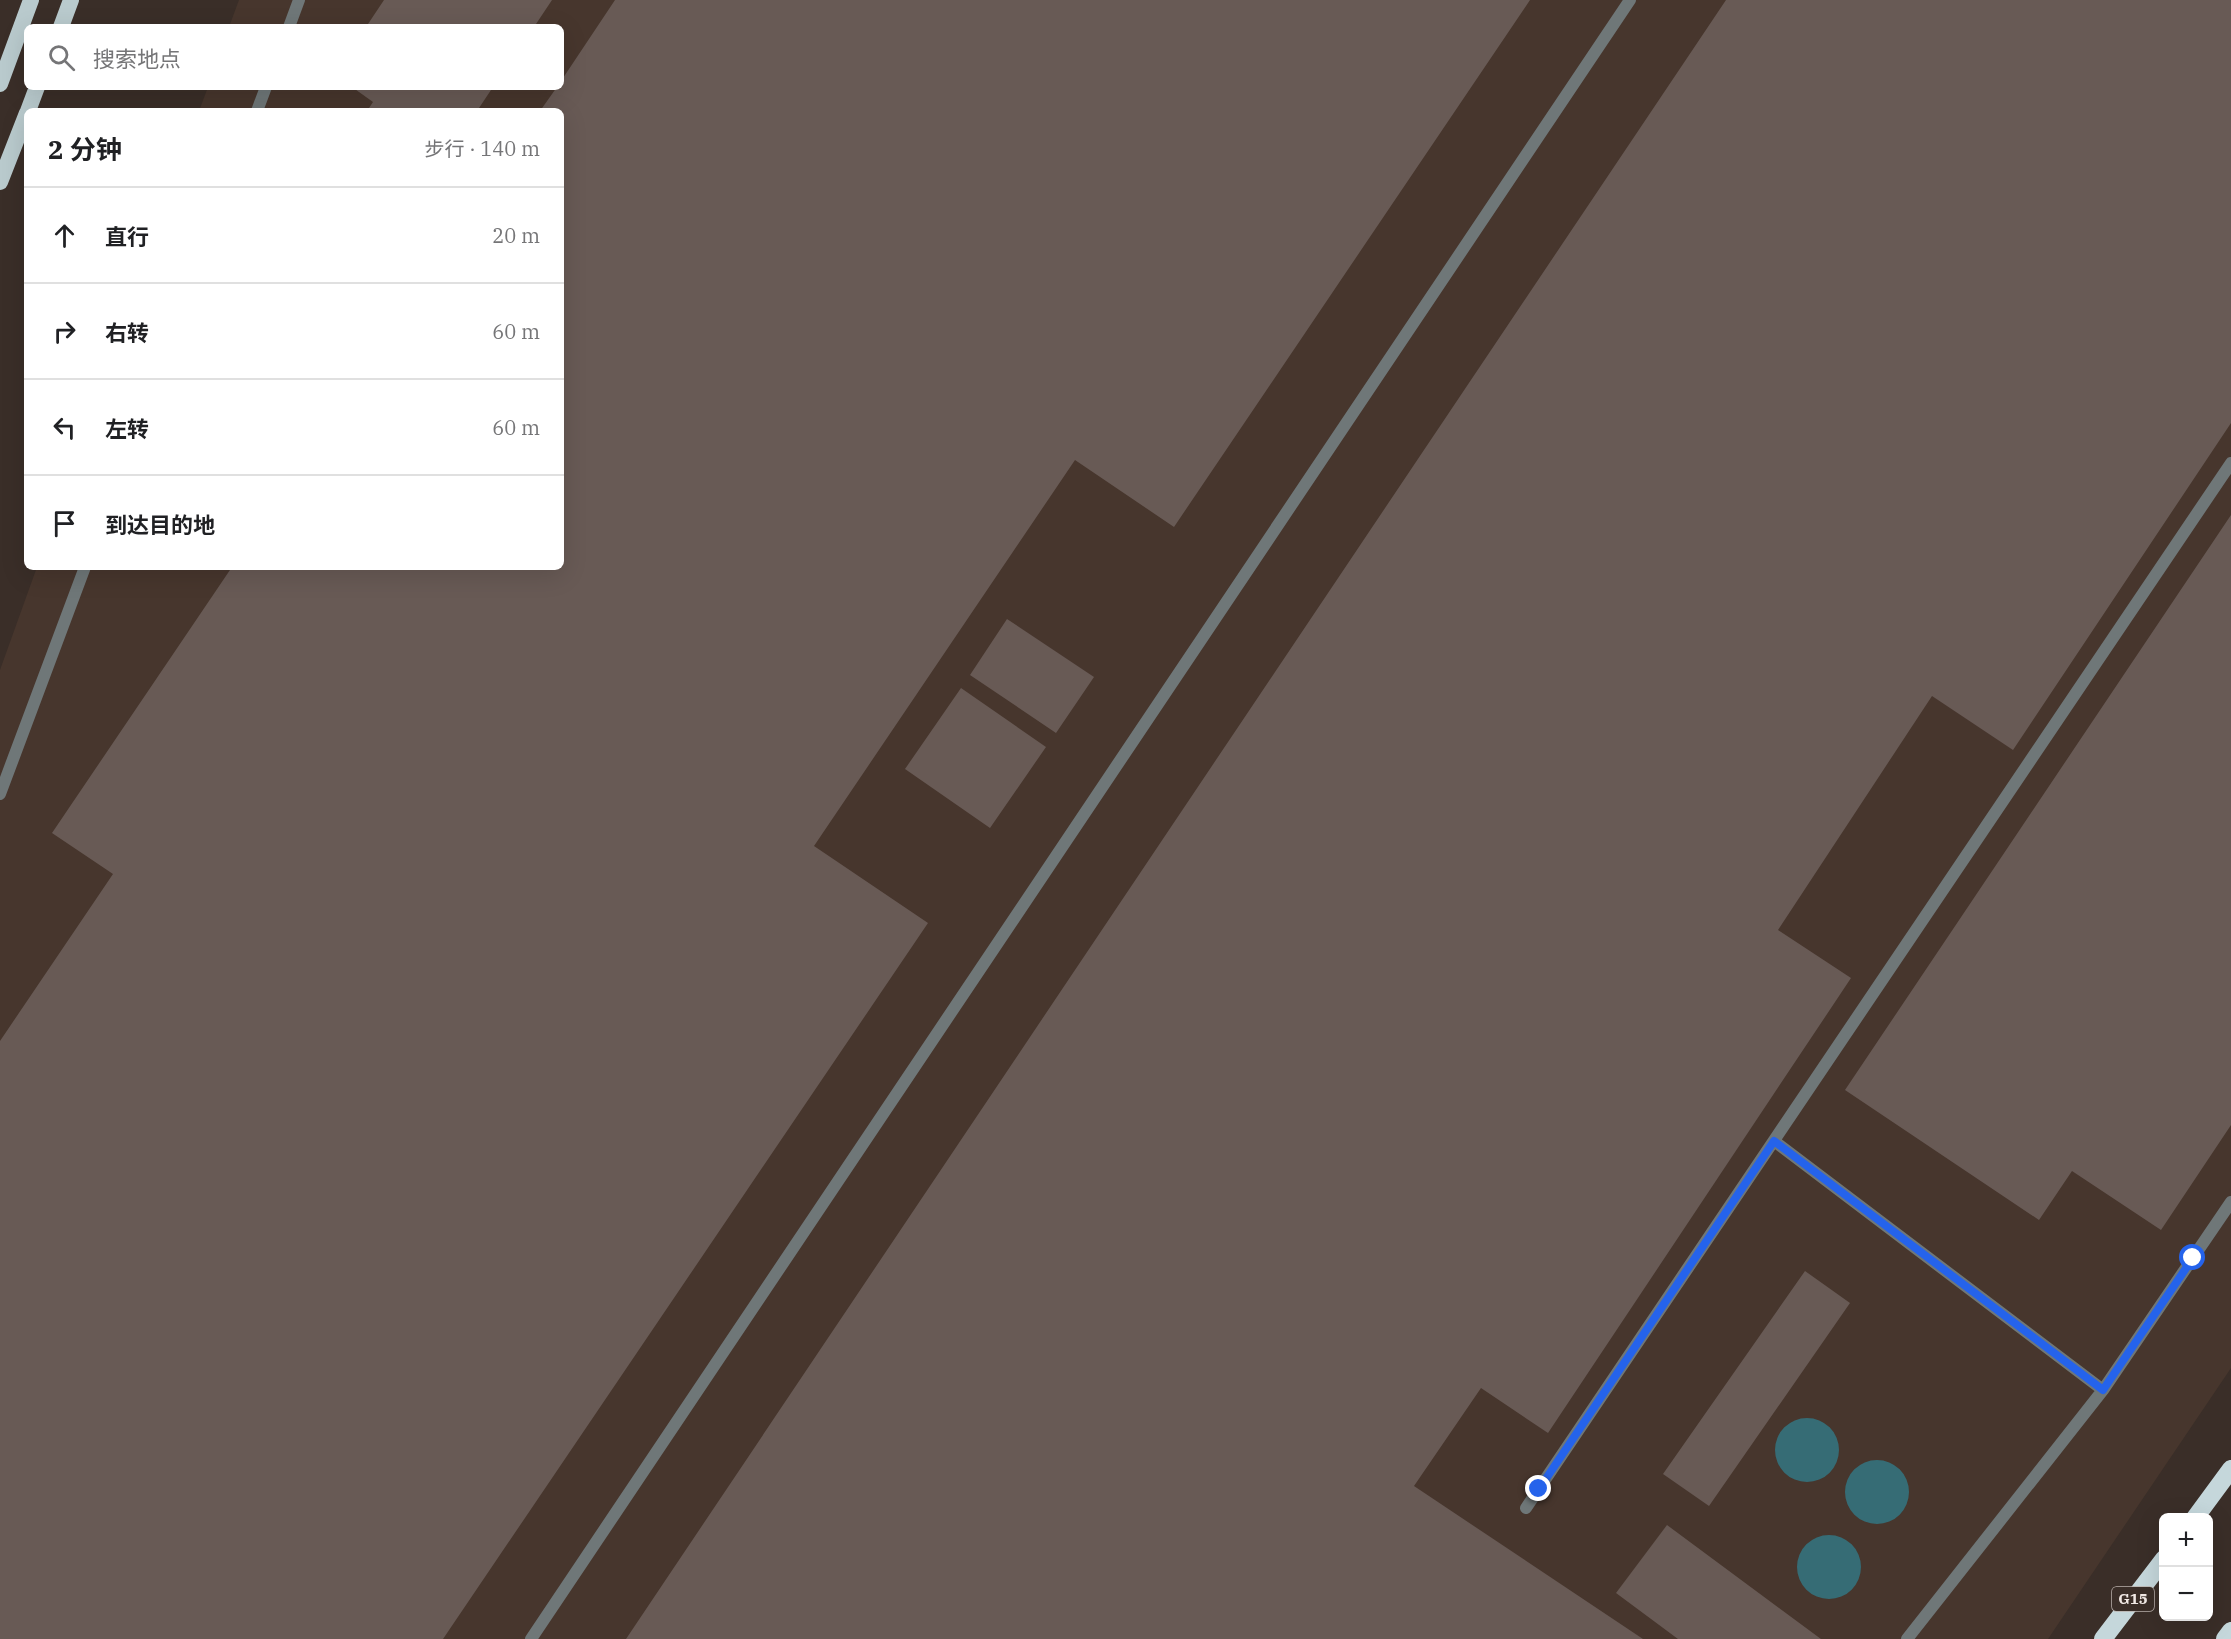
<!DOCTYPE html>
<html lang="zh">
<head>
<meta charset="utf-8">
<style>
  :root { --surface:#fff; --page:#f2f2f2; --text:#202124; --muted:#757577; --line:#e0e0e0 }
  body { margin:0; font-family:"IBM Plex Serif","Noto Sans SC",serif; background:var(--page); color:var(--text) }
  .controls { position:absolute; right:18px; bottom:18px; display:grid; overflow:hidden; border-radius:9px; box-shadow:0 6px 24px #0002 }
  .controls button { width:54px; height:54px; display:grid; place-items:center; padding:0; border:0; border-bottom:2px solid var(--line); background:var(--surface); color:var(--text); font:30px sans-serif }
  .stop { position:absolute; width:18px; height:18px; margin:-14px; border:4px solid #2563eb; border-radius:50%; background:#fff }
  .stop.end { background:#2563eb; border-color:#fff; box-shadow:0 2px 6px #0008 }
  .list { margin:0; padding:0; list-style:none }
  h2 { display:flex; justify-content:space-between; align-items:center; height:78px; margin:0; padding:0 24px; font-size:26px }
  h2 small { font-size:20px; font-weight:400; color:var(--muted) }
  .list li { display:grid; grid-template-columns:39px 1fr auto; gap:18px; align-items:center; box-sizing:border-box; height:96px; padding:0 24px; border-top:2px solid var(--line) }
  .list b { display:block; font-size:22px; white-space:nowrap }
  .list em { font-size:20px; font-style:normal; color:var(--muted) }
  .icon { flex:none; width:33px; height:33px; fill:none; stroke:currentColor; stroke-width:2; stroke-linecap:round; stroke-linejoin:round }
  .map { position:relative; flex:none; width:2231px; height:1639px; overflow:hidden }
  .search { position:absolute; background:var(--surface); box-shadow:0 6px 24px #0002; left:24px; top:24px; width:540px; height:66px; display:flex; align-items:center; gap:15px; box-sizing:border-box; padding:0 21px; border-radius:9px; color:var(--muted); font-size:22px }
  .panel { position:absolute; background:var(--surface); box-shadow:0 6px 24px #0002; left:24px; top:108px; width:540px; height:462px; border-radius:9px }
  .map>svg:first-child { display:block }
  .built { fill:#47362d }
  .water { fill:#366c75 }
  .building { fill:#685a55 }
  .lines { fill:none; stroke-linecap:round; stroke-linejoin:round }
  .service { stroke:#6f7778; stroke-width:12 }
  .trunk { stroke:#b9cacd; stroke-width:16 }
  .motorway { stroke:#c5d7db; stroke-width:18 }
  .route { stroke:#2563eb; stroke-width:8 }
  .labels { text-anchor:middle; stroke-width:4.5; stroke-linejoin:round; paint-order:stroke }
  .shield { fill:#3a2e28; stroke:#bab1ac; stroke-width:1.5 }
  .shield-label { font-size:15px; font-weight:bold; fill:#f1e9e5 }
</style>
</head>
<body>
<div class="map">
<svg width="2231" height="1639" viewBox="0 0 2231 1639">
  <rect width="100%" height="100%" fill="#3a2e28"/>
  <!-- built -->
  <path class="built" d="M 239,0 L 2231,0 L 2231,1368 L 2048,1639 L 0,1639 L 0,670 L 37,567 L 561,567 L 561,111 L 199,111 L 208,87 L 561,87 L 561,27 L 229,27 Z"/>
  <!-- water -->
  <path class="water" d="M1775 1450a32 32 0 1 1 64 0a32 32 0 1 1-64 0Z
    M1845 1492a32 32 0 1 1 64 0a32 32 0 1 1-64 0Z
    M1797 1567a32 32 0 1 1 64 0a32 32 0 1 1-64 0Z"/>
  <!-- building -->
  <path class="building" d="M 384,0 L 552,0 L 534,27 L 366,27 Z
    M 615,0 L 1530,0 L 1174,527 L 1075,460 L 814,846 L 928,923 L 443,1639 L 0,1639 L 0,1041 L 113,874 L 52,833 L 232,567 L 561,567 L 561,111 L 540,111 L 557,87 L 561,87 L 561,81 Z
    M 1726,0 L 2231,0 L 2231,423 L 2013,750 L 1932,696 L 1778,930 L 1851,978 L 1548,1433 L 1481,1388 L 1414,1486 L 1643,1639 L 626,1639 Z
    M 352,87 L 493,87 L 477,111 L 367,111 L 373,102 Z
    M 2231,515 L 2231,1125 L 2161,1230 L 2072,1171 L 2039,1220 L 1845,1090 Z
    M 1007,619 L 1094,677 L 1056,733 L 970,675 Z
    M 961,688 L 1046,747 L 990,828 L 905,769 Z
    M 1805,1271 L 1850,1303 L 1709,1506 L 1663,1474 Z
    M 1667,1525 L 1821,1639 L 1678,1639 L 1616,1593 Z"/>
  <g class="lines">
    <!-- service -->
    <path class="service" d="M 289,27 L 299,0
      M 257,111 L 266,87
      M 0,794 L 85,567
      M 1774,1141 L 2103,1390
      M 1526,1508 L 2231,463
      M 531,1639 L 1630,0
      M 1907,1639 L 2103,1390 L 2231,1202"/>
    <!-- trunk -->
    <path class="trunk" d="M 61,27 L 71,0
      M 0,84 L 31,0
      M 28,111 L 37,87
      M 0,182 L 27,113"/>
    <!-- motorway -->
    <path class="motorway" d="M 2195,1518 L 2231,1469
      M 2103,1639 L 2164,1559
      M 2225,1639 L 2231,1631"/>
  </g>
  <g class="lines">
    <!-- route -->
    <path class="route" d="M 1539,1489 L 1774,1141 L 2103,1390 L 2193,1258"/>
  </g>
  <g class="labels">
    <!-- shield labels -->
    <rect class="shield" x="2112" y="1587" width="42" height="24" rx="4.5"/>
    <g class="shield-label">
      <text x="2133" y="1604">G15</text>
    </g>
  </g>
</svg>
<div class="controls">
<button>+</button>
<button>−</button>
</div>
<div class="stop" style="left:2193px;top:1258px"></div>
<div class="stop end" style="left:1539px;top:1489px"></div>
<div class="search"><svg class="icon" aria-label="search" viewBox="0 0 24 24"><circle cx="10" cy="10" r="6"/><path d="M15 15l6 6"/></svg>搜索地点</div>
<section class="panel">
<h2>2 分钟<small>步行 · 140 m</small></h2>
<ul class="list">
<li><svg class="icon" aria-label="ahead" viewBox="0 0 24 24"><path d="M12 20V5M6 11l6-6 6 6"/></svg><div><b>直行</b></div><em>20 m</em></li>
<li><svg class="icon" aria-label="right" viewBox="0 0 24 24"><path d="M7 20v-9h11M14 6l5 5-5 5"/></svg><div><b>右转</b></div><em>60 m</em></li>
<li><svg class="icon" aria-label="left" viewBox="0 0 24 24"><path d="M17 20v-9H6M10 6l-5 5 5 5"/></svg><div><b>左转</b></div><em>60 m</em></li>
<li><svg class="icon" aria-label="arrive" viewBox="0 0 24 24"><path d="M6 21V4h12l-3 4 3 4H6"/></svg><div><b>到达目的地</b></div></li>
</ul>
</section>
</div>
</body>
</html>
